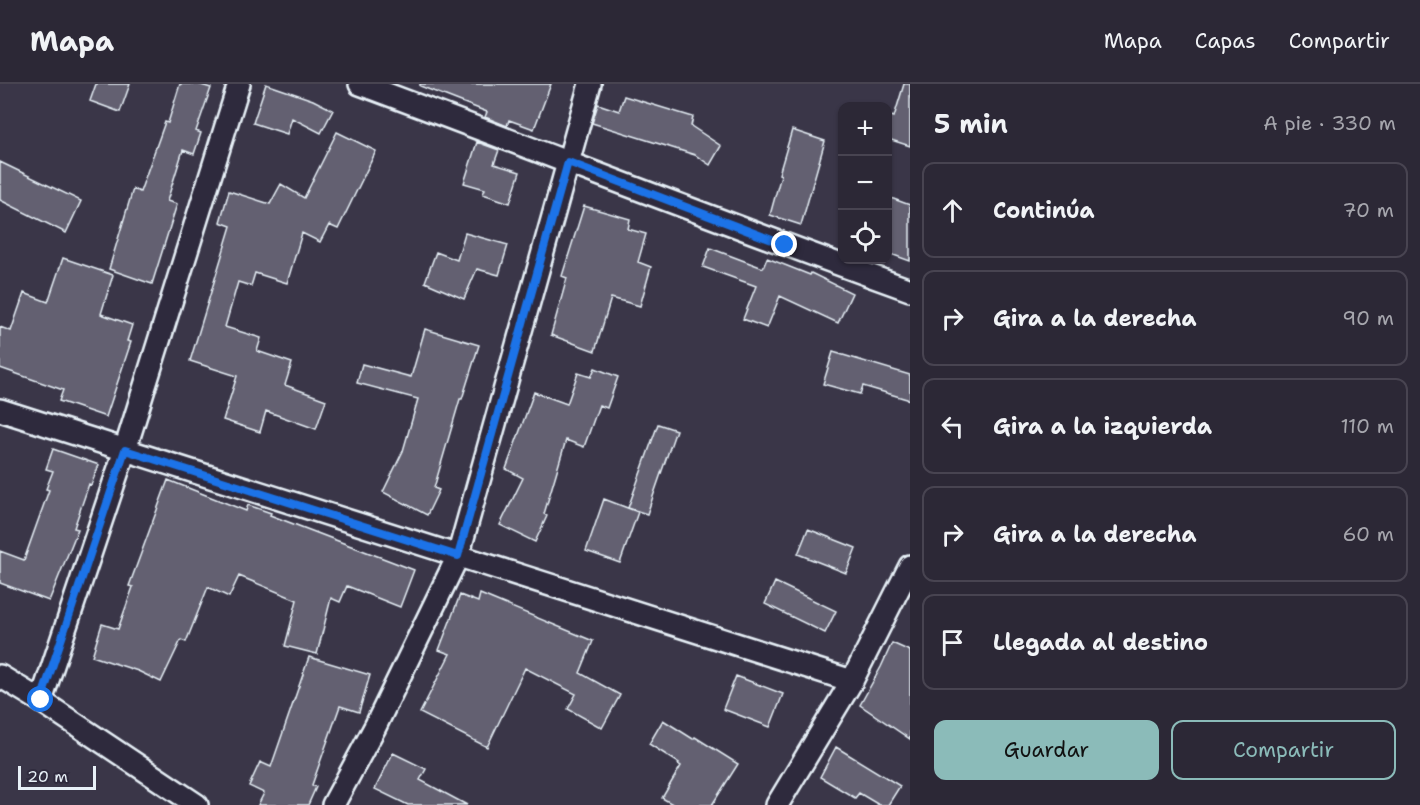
<!DOCTYPE html>
<html lang="es">
<head>
<meta charset="utf-8">
<style>
  :root { --surface:#2c2836; --page:#34303e; --text:#f1f3f6; --muted:#a6a6ad; --line:#484451; --accent:#8bbbb9 }
  body { margin:0; font-family:"Shantell Sans",sans-serif; background:var(--page); color:var(--text) }
  .controls { position:absolute; right:18px; top:18px; display:grid; overflow:hidden; border-radius:12px; box-shadow:0 2px 4px #0004 }
  .controls button { width:54px; height:54px; display:grid; place-items:center; padding:0; border:0; border-bottom:2px solid var(--line); background:var(--surface); color:var(--text); font:30px sans-serif }
  .scale { position:absolute; left:18px; bottom:15px; width:78px; box-sizing:border-box; padding-left:6px; border:3px solid #e8f1f8; border-top:0; font-size:16px; line-height:21px; white-space:nowrap; color:#e8f1f8; -webkit-text-stroke:4px #2f2a3d; paint-order:stroke }
  .stop { position:absolute; width:18px; height:18px; margin:-14px; border:4px solid #1a73e8; border-radius:50%; background:#fff }
  .stop.end { background:#1a73e8; border-color:#fff; box-shadow:0 2px 6px #0008 }
  .list { margin:0; padding:0; list-style:none }
  h2 { display:flex; justify-content:space-between; align-items:center; height:78px; margin:0; padding:0 24px; font-size:26px }
  h2 small { font-size:20px; font-weight:400; color:var(--muted) }
  .list li { display:grid; grid-template-columns:39px 1fr auto; gap:18px; align-items:center; box-sizing:border-box; height:96px; margin:0 12px 12px; padding:0 12px; border:2px solid var(--line); border-radius:12px }
  .list b { display:block; font-size:22px; white-space:nowrap }
  .list em { font-size:20px; font-style:normal; color:var(--muted) }
  .actions { display:flex; gap:12px; padding:18px 24px }
  .actions a { flex:1; padding:14px 0; border:2px solid var(--accent); border-radius:12px; text-align:center; font-size:21px; color:var(--accent) }
  .actions .main { background:var(--accent); color:#111 }
  .icon { flex:none; width:33px; height:33px; fill:none; stroke:currentColor; stroke-width:2; stroke-linecap:round; stroke-linejoin:round }
  .map { position:relative; flex:none; width:910px; height:721px; overflow:hidden }
  header { display:flex; align-items:center; gap:36px; box-sizing:border-box; height:84px; padding:0 30px; background:var(--surface); border-bottom:2px solid var(--line) }
  header strong { font-size:28px }
  nav { display:flex; gap:33px; margin-inline-start:auto; font-size:21px }
  main { display:flex }
  aside { flex:1; background:var(--surface) }
  .map>svg:first-child { display:block }
  .building { fill:#636171; stroke:#e8f1f8; stroke-width:1.5 }
  .lines { fill:none; stroke-linecap:round; stroke-linejoin:round }
  .street-casing { stroke:#e8f1f8; stroke-width:26 }
  .street { stroke:#2f2a3d; stroke-width:21 }
  .route { stroke:#1a73e8; stroke-width:8 }
</style>
</head>
<body>
<header>
<strong>Mapa</strong>
<nav><a>Mapa</a><a>Capas</a><a>Compartir</a></nav>
</header>
<main>
<div class="map">
<svg width="910" height="721" viewBox="0 0 910 721">
  <rect width="100%" height="100%" fill="#3a3648"/>
  <filter id="ink" filterUnits="userSpaceOnUse"><feTurbulence type="fractalNoise" baseFrequency=".0167" numOctaves="2"/><feDisplacementMap in="SourceGraphic" scale="12" xChannelSelector="R" yChannelSelector="G"/><feConvolveMatrix kernelMatrix="1 2 1 2 8 2 1 2 1" color-interpolation-filters="sRGB"/></filter>
  <g filter="url(#ink)">
    <!-- building -->
    <path class="building" d="M 96,0 L 130,0 L 120,28 L 90,17 Z
      M 180,0 L 198,0 L 211,4 L 196,47 L 201,49 L 194,70 L 183,66 L 167,117 L 177,120 L 152,200 L 109,185 L 133,105 L 140,108 L 165,38 L 168,39 Z
      M 266,0 L 313,16 L 333,26 L 321,49 L 292,34 L 287,50 L 253,39 Z
      M 420,0 L 551,0 L 534,45 L 509,36 L 507,42 L 485,33 L 487,28 L 420,2 Z
      M 904,0 L 910,0 L 910,62 L 888,55 L 888,31 L 894,33 Z
      M 624,12 L 693,33 L 691,42 L 721,62 L 710,81 L 695,71 L 592,39 L 598,20 L 619,27 Z
      M 792,46 L 825,57 L 801,141 L 770,131 L 781,91 L 779,90 Z
      M 337,48 L 376,67 L 338,145 L 329,141 L 320,158 L 302,149 L 287,199 L 255,189 L 251,202 L 238,198 L 225,243 L 261,254 L 257,267 L 292,279 L 285,301 L 326,316 L 316,345 L 266,327 L 260,348 L 223,336 L 237,292 L 190,277 L 231,142 L 220,138 L 229,107 L 270,120 L 281,100 L 304,114 Z
      M 477,58 L 499,66 L 494,80 L 520,88 L 510,119 L 483,110 L 485,105 L 464,99 Z
      M 0,78 L 81,117 L 66,149 L 0,116 Z
      M 888,113 L 910,121 L 910,177 L 888,169 Z
      M 584,122 L 630,135 L 628,145 L 646,150 L 638,178 L 651,183 L 640,222 L 611,214 L 595,267 L 551,251 L 567,194 L 562,192 Z
      M 465,149 L 508,161 L 499,191 L 477,185 L 464,215 L 425,198 L 436,168 L 457,176 Z
      M 710,164 L 763,184 L 767,174 L 810,191 L 811,189 L 852,209 L 838,239 L 780,212 L 767,244 L 743,235 L 756,202 L 703,183 Z
      M 63,174 L 113,191 L 101,230 L 132,241 L 127,257 L 131,258 L 106,333 L 59,317 L 63,306 L 0,284 L 0,243 L 11,247 L 24,209 L 48,218 Z
      M 425,245 L 479,261 L 462,315 L 460,315 L 434,404 L 439,406 L 427,431 L 383,408 L 403,367 L 418,315 L 357,299 L 362,280 L 411,293 Z
      M 833,268 L 910,291 L 910,316 L 863,302 L 860,310 L 823,300 Z
      M 595,284 L 618,293 L 607,324 L 599,321 L 584,363 L 566,356 L 544,430 L 547,432 L 535,458 L 500,441 L 523,394 L 506,385 L 534,308 L 567,320 L 578,289 L 591,293 Z
      M 658,340 L 676,346 L 647,430 L 628,424 Z
      M 53,365 L 99,381 L 91,401 L 89,400 L 74,444 L 78,445 L 49,517 L 0,499 L 0,467 L 24,476 L 49,406 L 46,405 L 53,387 L 46,385 Z
      M 168,396 L 246,427 L 248,421 L 271,429 L 270,431 L 414,486 L 400,523 L 347,502 L 340,518 L 331,514 L 317,570 L 285,562 L 297,516 L 239,492 L 229,513 L 208,503 L 186,558 L 181,556 L 161,598 L 138,587 L 92,572 L 102,540 L 118,545 L 133,503 L 129,502 Z
      M 604,415 L 638,428 L 620,479 L 586,467 Z
      M 808,445 L 856,464 L 846,489 L 798,470 Z
      M 775,498 L 836,527 L 825,549 L 765,520 Z
      M 480,510 L 593,557 L 580,589 L 620,611 L 602,644 L 568,625 L 576,610 L 525,584 L 487,663 L 420,629 L 450,570 L 439,566 L 460,511 L 478,518 Z
      M 892,559 L 910,567 L 910,655 L 860,621 L 881,583 Z
      M 309,573 L 370,591 L 359,628 L 340,622 L 312,701 L 316,703 L 308,721 L 258,721 L 264,709 L 249,702 L 260,678 L 271,683 Z
      M 736,592 L 783,610 L 770,643 L 723,625 Z
      M 663,636 L 693,655 L 695,653 L 738,680 L 712,721 L 674,721 L 662,714 L 681,682 L 678,680 L 679,679 L 649,660 Z
      M 836,663 L 900,702 L 888,721 L 879,721 L 859,709 L 855,714 L 820,693 Z
      M 393,669 L 426,685 L 420,696 L 467,721 L 408,721 L 375,705 Z"/>
    <g class="lines">
      <defs>
        <path id="street" d="M 360,0 C 543,68 725,140 910,206
          M 0,326 L 852,597
          M 0,592 L 41,617 L 197,721
          M 41,617 L 125,366 L 239,0
          M 333,721 L 375,643 L 458,472 L 590,0
          M 777,721 L 852,597 L 910,482"/>
      </defs>
      <!-- street casing -->
      <use href="#street" class="street-casing"/>
      <!-- street -->
      <use href="#street" class="street"/>
    </g>
  </g>
  <g class="lines" filter="url(#ink)">
    <!-- route -->
    <path class="route" d="M 41,616 L 125,366 L 458,472 L 568,78 L 785,161"/>
  </g>
</svg>
<div class="controls">
<button>+</button>
<button>−</button>
<button><svg class="icon" aria-label="locate" viewBox="0 0 24 24"><circle cx="12" cy="12" r="6"/><path d="M12 2v4M12 18v4M2 12h4M18 12h4"/></svg></button>
</div>
<div class="scale">20 m</div>
<div class="stop" style="left:41px;top:616px"></div>
<div class="stop end" style="left:785px;top:161px"></div>
</div>
<aside>
<h2>5 min<small>A pie · 330 m</small></h2>
<ul class="list">
<li><svg class="icon" aria-label="ahead" viewBox="0 0 24 24"><path d="M12 20V5M6 11l6-6 6 6"/></svg><div><b>Continúa</b></div><em>70 m</em></li>
<li><svg class="icon" aria-label="right" viewBox="0 0 24 24"><path d="M7 20v-9h11M14 6l5 5-5 5"/></svg><div><b>Gira a la derecha</b></div><em>90 m</em></li>
<li><svg class="icon" aria-label="left" viewBox="0 0 24 24"><path d="M17 20v-9H6M10 6l-5 5 5 5"/></svg><div><b>Gira a la izquierda</b></div><em>110 m</em></li>
<li><svg class="icon" aria-label="right" viewBox="0 0 24 24"><path d="M7 20v-9h11M14 6l5 5-5 5"/></svg><div><b>Gira a la derecha</b></div><em>60 m</em></li>
<li><svg class="icon" aria-label="arrive" viewBox="0 0 24 24"><path d="M6 21V4h12l-3 4 3 4H6"/></svg><div><b>Llegada al destino</b></div></li>
</ul>
<div class="actions"><a class="main">Guardar</a><a>Compartir</a></div>
</aside>
</main>
</body>
</html>
